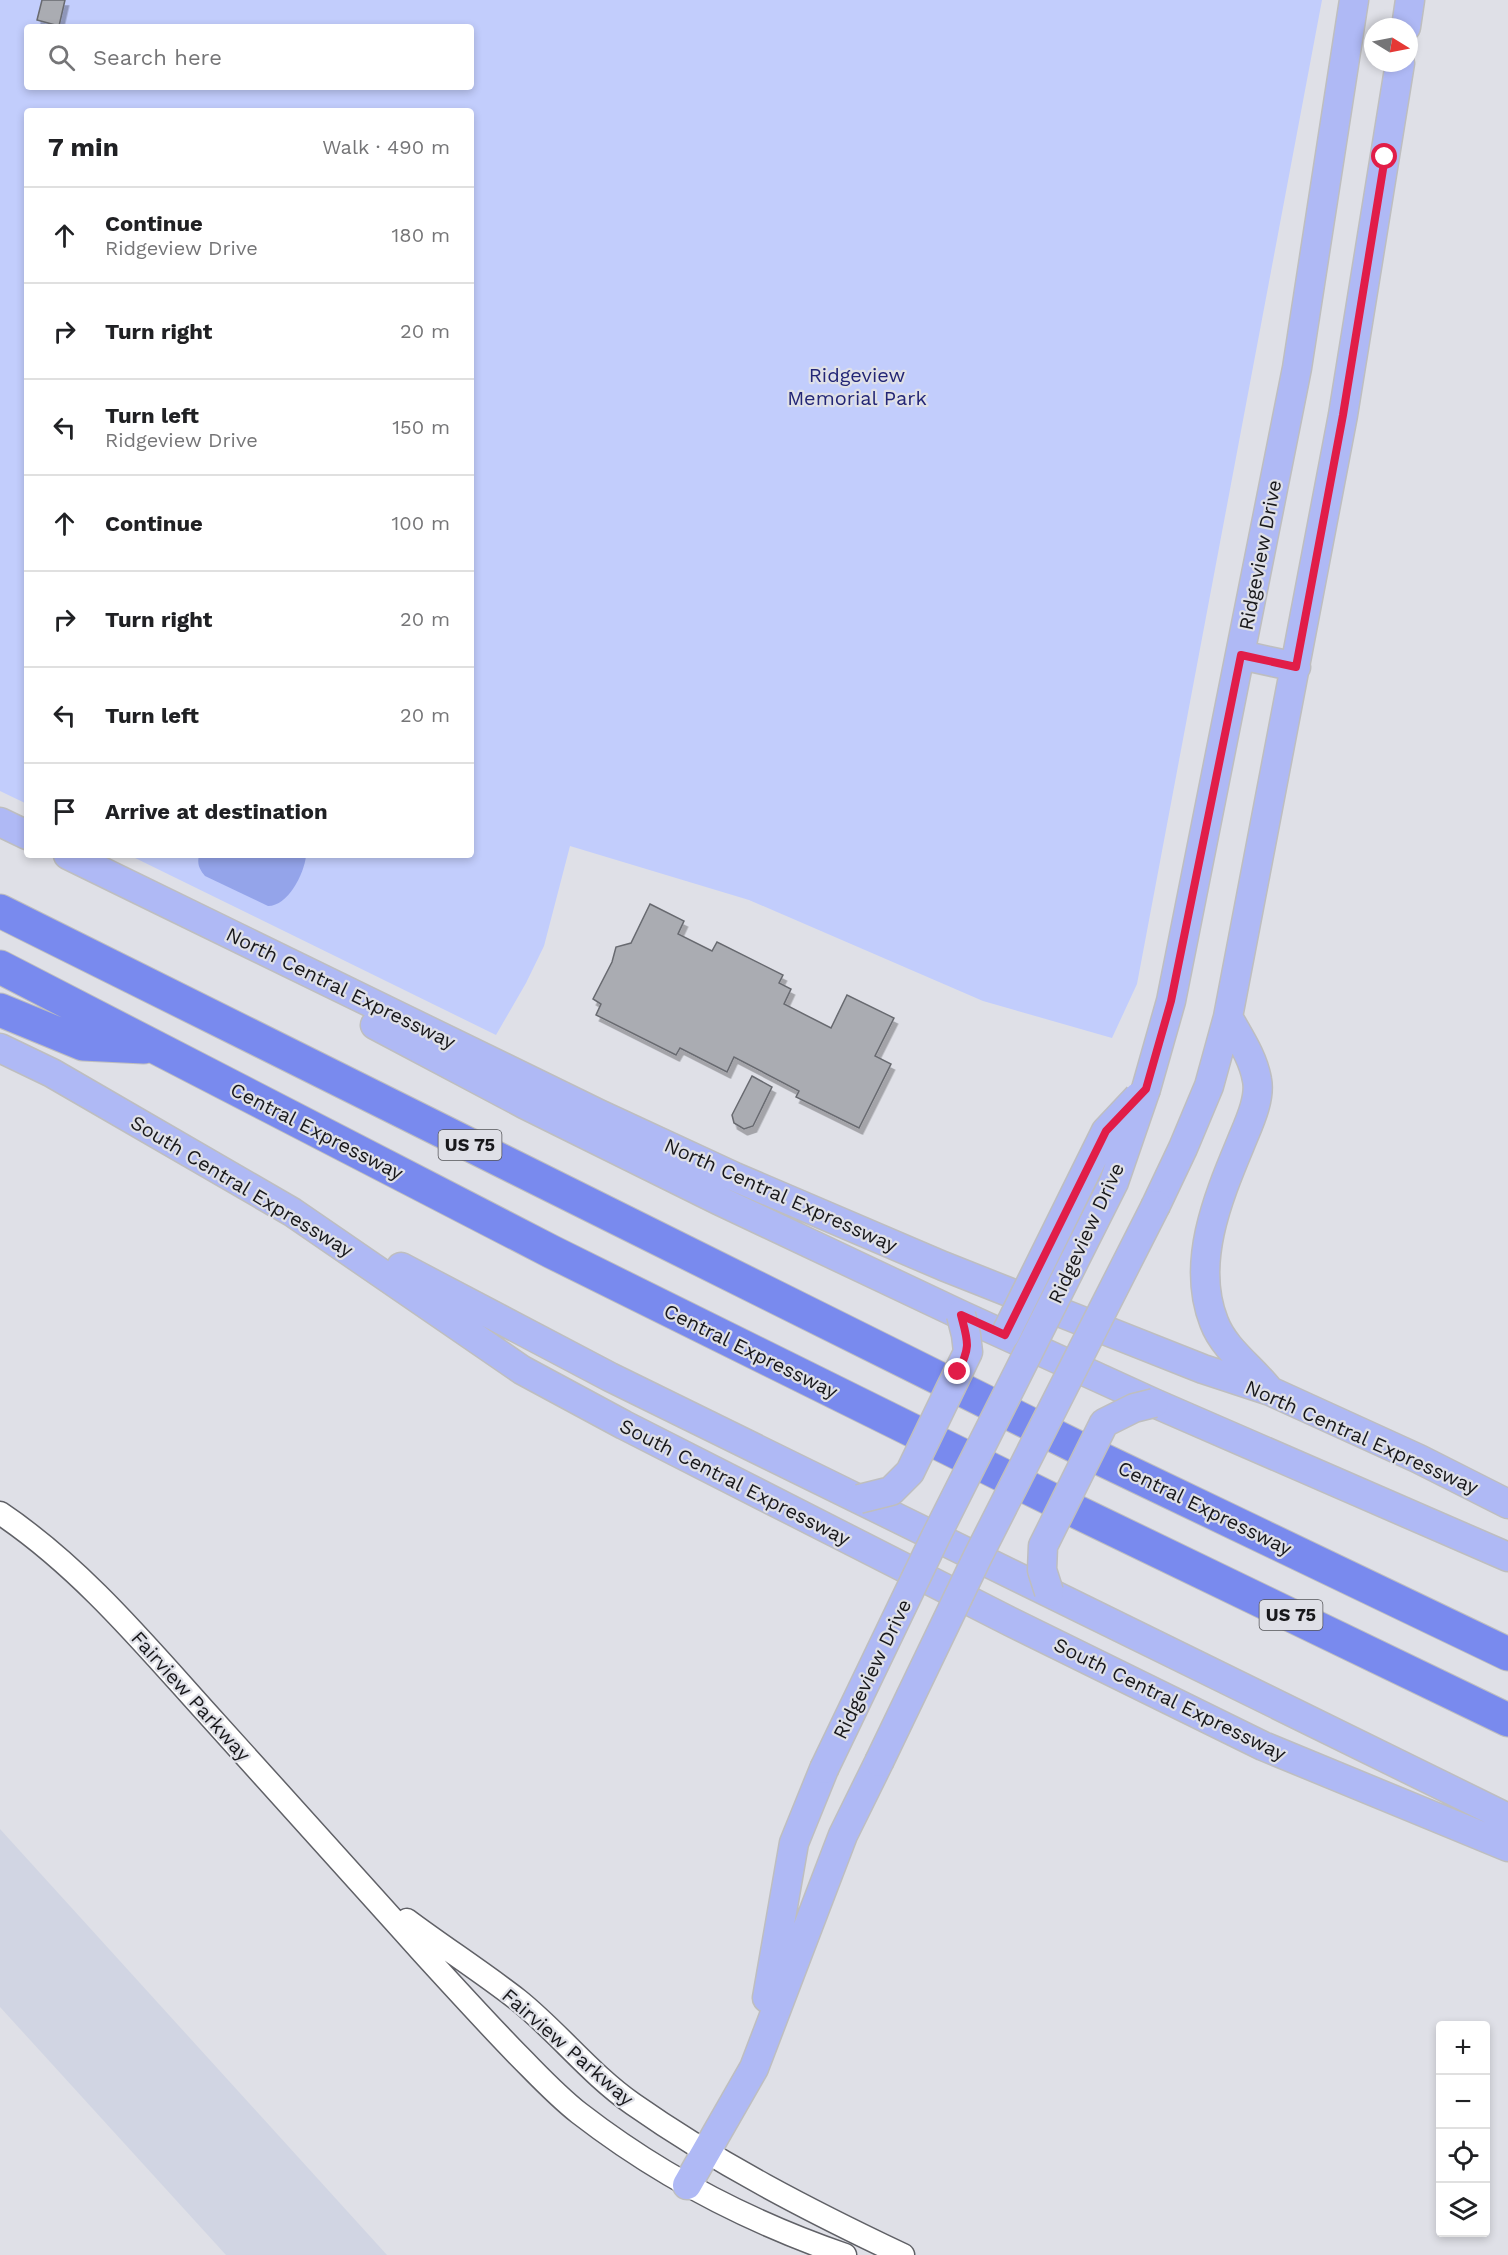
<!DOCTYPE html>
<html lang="en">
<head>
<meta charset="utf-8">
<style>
  :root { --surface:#fff; --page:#f2f2f2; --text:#202124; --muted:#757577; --line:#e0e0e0 }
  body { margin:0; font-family:"Work Sans",sans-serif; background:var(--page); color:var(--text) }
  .controls { position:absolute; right:18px; bottom:18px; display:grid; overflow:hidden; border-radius:6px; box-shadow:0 3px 9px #0003 }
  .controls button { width:54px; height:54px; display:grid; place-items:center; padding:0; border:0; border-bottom:2px solid var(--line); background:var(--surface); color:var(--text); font:30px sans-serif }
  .compass { position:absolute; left:1364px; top:18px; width:54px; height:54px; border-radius:50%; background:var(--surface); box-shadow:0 3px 9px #0003; rotate:100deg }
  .stop { position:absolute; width:18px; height:18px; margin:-14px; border:4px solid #e11d48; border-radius:50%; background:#fff }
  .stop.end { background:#e11d48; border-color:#fff; box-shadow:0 2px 6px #0008 }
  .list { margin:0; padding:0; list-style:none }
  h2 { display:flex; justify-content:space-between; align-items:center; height:78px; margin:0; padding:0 24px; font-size:26px }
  h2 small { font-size:20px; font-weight:400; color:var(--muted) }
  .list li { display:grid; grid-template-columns:39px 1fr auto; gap:18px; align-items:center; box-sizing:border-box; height:96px; padding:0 24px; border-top:2px solid var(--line) }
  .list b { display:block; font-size:22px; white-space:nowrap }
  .list p { margin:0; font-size:20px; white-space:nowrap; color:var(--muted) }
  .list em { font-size:20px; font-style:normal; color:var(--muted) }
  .icon { flex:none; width:33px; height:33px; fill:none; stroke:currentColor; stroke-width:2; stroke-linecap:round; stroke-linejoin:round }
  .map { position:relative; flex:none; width:1508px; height:2255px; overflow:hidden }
  .search { position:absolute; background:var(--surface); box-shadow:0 3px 9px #0003; left:24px; top:24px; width:450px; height:66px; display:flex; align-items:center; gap:15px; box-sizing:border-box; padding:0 21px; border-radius:6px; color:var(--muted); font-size:22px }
  .panel { position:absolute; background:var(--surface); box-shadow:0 3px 9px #0003; left:24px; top:108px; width:450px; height:750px; border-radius:6px }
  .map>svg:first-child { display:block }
  .built { fill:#d1d5e3 }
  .green { fill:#c2cdfc; fill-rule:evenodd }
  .water { fill:#94a4ea }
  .building { fill:#aaacb2; stroke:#686a70; stroke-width:1.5; filter:url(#shadow) }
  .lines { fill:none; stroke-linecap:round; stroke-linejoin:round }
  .minor-casing { stroke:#606167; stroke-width:25 }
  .major-casing { stroke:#bebebf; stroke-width:31 }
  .highway-casing { stroke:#bebebf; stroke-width:35 }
  .minor { stroke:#fff; stroke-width:22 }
  .major { stroke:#afb9f5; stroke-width:28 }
  .highway { stroke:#798aee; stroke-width:33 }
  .major-bridge-casing { stroke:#bebebf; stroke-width:31; stroke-linecap:butt }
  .major-bridge { stroke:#afb9f5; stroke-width:28 }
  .route { stroke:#e11d48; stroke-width:8 }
  .labels { text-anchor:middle; stroke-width:4.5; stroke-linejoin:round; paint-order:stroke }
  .shield { fill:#dfe0e7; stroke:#545458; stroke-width:1.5 }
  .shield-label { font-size:18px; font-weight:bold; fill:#18181b }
  .park-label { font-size:20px; fill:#232676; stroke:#dfe0e7 }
  .street-label { font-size:20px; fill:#18181b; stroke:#dfe0e7 }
</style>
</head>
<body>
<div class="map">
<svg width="1508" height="2255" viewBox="0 0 1508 2255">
  <defs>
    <filter id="shadow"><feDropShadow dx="3.5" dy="6" stdDeviation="0" flood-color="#0004"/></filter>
  </defs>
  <rect width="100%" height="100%" fill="#dfe0e7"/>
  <!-- built -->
  <path class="built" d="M 0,1829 L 387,2255 L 226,2255 L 0,2007 Z"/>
  <!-- green -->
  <path class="green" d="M 0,0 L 1322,0 L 1137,984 L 1112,1038 L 983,1001 L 749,900 L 570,846 L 544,946 L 526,983 L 496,1035 L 129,855 L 471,855 L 471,111 L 27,111 L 27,804 L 0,791 ZM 27,27 L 471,27 L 471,87 L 27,87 Z"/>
  <!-- water -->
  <path class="water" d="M 199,855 L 306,855 L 306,856 C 304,874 288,906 268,906 L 205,876 C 199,869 197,864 199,855 Z"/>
  <!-- building -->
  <path class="building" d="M 42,0 L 65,0 L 59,26 L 37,20 Z
    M 650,904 L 684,921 L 678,934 L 712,951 L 717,942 L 783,975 L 779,983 L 791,989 L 784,1004 L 831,1028 L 847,995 L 894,1018 L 875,1056 L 891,1064 L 859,1128 L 796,1097 L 799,1091 L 734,1057 L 727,1072 L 680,1048 L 676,1055 L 596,1015 L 601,1004 L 593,999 L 612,962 L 616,947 L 631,943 Z
    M 752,1076 L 772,1087 L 753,1126 L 744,1129 L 734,1123 L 732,1115 Z"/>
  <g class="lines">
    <defs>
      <path id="minor" d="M 0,1513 C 79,1566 142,1641 205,1711 C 278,1792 351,1872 423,1953 C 454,1987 485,2021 517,2054 C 537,2074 556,2095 579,2113 C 659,2175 749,2222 845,2255
        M 407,1920 C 443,1947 482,1972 518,2000 C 558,2032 590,2074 633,2104 C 717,2163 810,2211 903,2255"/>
      <path id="major" d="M 1406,27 L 1410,0
        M 1241,655 L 1296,667
        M 0,822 L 27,835
        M 68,855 L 599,1114 L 735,1177 L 943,1266 L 1203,1369 L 1270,1391 L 1419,1459 L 1508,1504
        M 1228,1017 C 1239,1037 1253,1057 1257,1080 C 1261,1100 1247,1127 1240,1145 C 1217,1200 1191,1264 1214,1322 C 1224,1349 1252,1368 1269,1390
        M 375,1025 L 524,1104 L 718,1200 L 961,1315 L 1154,1403 L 1508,1557
        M 0,1048 L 52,1073 L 292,1212 L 522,1370 L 624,1425 L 1011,1622 L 1263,1746 L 1508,1847
        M 1146,1089 L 1171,1001 L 1297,368 L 1354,0
        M 1156,1205 L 1183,1148 L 1209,1086 L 1228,1017 L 1343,415 L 1400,63
        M 401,1267 L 610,1377 L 1508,1818
        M 767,1998 L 794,1843 L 824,1769
        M 687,2185 L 754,2068 L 843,1835 L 879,1762"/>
      <path id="highway" d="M 0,911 L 1097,1457 L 1508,1654
        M 0,967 L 552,1252 L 1073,1510 L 1508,1720
        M 0,1010 L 83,1044 L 144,1047"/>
    </defs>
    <!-- minor casing -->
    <use href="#minor" class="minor-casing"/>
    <!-- major casing -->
    <use href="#major" class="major-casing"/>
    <!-- highway casing -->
    <use href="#highway" class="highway-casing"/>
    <!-- minor -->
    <use href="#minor" class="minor"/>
    <!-- major -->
    <use href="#major" class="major"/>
    <!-- highway -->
    <use href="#highway" class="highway"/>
    <defs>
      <path id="major-bridge" d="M 1005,1335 L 1106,1131 L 1138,1097
        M 859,1499 L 891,1491 L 910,1472 L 968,1352 L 966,1335 L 961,1315
        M 1049,1592 L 1042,1570 L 1043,1546 L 1104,1423 L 1134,1408 L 1154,1403
        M 879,1762 L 977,1558 L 1156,1205
        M 824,1769 L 935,1538 L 1114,1182 L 1146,1089"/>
    </defs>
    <!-- major-bridge casing -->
    <use href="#major-bridge" class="major-bridge-casing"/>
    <!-- major-bridge -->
    <use href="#major-bridge" class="major-bridge"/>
  </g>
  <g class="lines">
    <!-- route -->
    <path class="route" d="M 958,1372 C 971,1346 968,1342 961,1315 L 1005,1335 L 1106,1131 L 1146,1089 L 1171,1001 L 1241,655 L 1296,667 L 1343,415 L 1385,157"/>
  </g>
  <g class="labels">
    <!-- shield labels -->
    <g class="shield">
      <rect x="438.5" y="1130" width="63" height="30" rx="4.5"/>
      <rect x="1259.5" y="1600" width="63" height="30" rx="4.5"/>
    </g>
    <g class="shield-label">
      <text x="470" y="1151">US 75</text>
      <text x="1291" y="1621">US 75</text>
    </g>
    <!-- park labels -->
    <g class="park-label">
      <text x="857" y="382">Ridgeview<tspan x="857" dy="23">Memorial Park</tspan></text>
    </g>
    <!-- street labels -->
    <g class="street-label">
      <text transform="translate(1260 555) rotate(-79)" y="7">Ridgeview Drive</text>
      <text transform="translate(341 988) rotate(26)" y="7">North Central Expressway</text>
      <text transform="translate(317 1131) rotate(27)" y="7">Central Expressway</text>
      <text transform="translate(242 1186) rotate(31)" y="7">South Central Expressway</text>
      <text transform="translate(781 1195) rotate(24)" y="7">North Central Expressway</text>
      <text transform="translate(1086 1233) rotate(-65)" y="7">Ridgeview Drive</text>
      <text transform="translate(751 1351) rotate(26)" y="7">Central Expressway</text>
      <text transform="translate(1362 1437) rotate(24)" y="7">North Central Expressway</text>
      <text transform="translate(735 1482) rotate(27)" y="7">South Central Expressway</text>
      <text transform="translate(1205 1508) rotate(26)" y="7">Central Expressway</text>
      <text transform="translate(872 1669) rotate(-64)" y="7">Ridgeview Drive</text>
      <text transform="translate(191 1696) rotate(48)" y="7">Fairview Parkway</text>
      <text transform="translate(1170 1699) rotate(26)" y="7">South Central Expressway</text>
      <text transform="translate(568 2047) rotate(41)" y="7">Fairview Parkway</text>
    </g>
  </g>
</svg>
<div class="controls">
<button>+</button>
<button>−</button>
<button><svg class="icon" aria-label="locate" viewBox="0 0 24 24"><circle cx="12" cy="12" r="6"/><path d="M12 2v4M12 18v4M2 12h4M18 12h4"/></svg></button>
<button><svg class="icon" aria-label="layers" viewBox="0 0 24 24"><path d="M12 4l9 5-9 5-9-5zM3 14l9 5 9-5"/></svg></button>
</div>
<svg class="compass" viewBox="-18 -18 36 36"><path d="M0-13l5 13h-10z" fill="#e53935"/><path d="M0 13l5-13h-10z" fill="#757577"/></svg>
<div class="stop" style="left:1385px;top:157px"></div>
<div class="stop end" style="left:958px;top:1372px"></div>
<div class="search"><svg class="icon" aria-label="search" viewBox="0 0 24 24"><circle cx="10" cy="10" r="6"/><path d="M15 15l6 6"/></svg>Search here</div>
<section class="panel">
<h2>7 min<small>Walk · 490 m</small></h2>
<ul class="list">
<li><svg class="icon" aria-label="ahead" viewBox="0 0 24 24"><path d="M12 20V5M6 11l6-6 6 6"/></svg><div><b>Continue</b><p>Ridgeview Drive</p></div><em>180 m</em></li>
<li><svg class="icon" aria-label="right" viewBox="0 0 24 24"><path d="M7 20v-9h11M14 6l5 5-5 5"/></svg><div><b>Turn right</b></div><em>20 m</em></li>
<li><svg class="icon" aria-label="left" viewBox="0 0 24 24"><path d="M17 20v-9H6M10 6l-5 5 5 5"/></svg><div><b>Turn left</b><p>Ridgeview Drive</p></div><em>150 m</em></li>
<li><svg class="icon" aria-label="ahead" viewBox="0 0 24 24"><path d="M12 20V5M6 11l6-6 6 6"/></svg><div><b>Continue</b></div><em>100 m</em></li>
<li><svg class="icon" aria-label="right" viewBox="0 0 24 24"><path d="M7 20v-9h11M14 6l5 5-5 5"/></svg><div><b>Turn right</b></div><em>20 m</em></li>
<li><svg class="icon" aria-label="left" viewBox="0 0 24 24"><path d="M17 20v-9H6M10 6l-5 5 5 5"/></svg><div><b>Turn left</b></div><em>20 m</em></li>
<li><svg class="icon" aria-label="arrive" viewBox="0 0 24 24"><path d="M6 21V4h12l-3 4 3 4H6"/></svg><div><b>Arrive at destination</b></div></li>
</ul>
</section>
</div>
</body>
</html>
